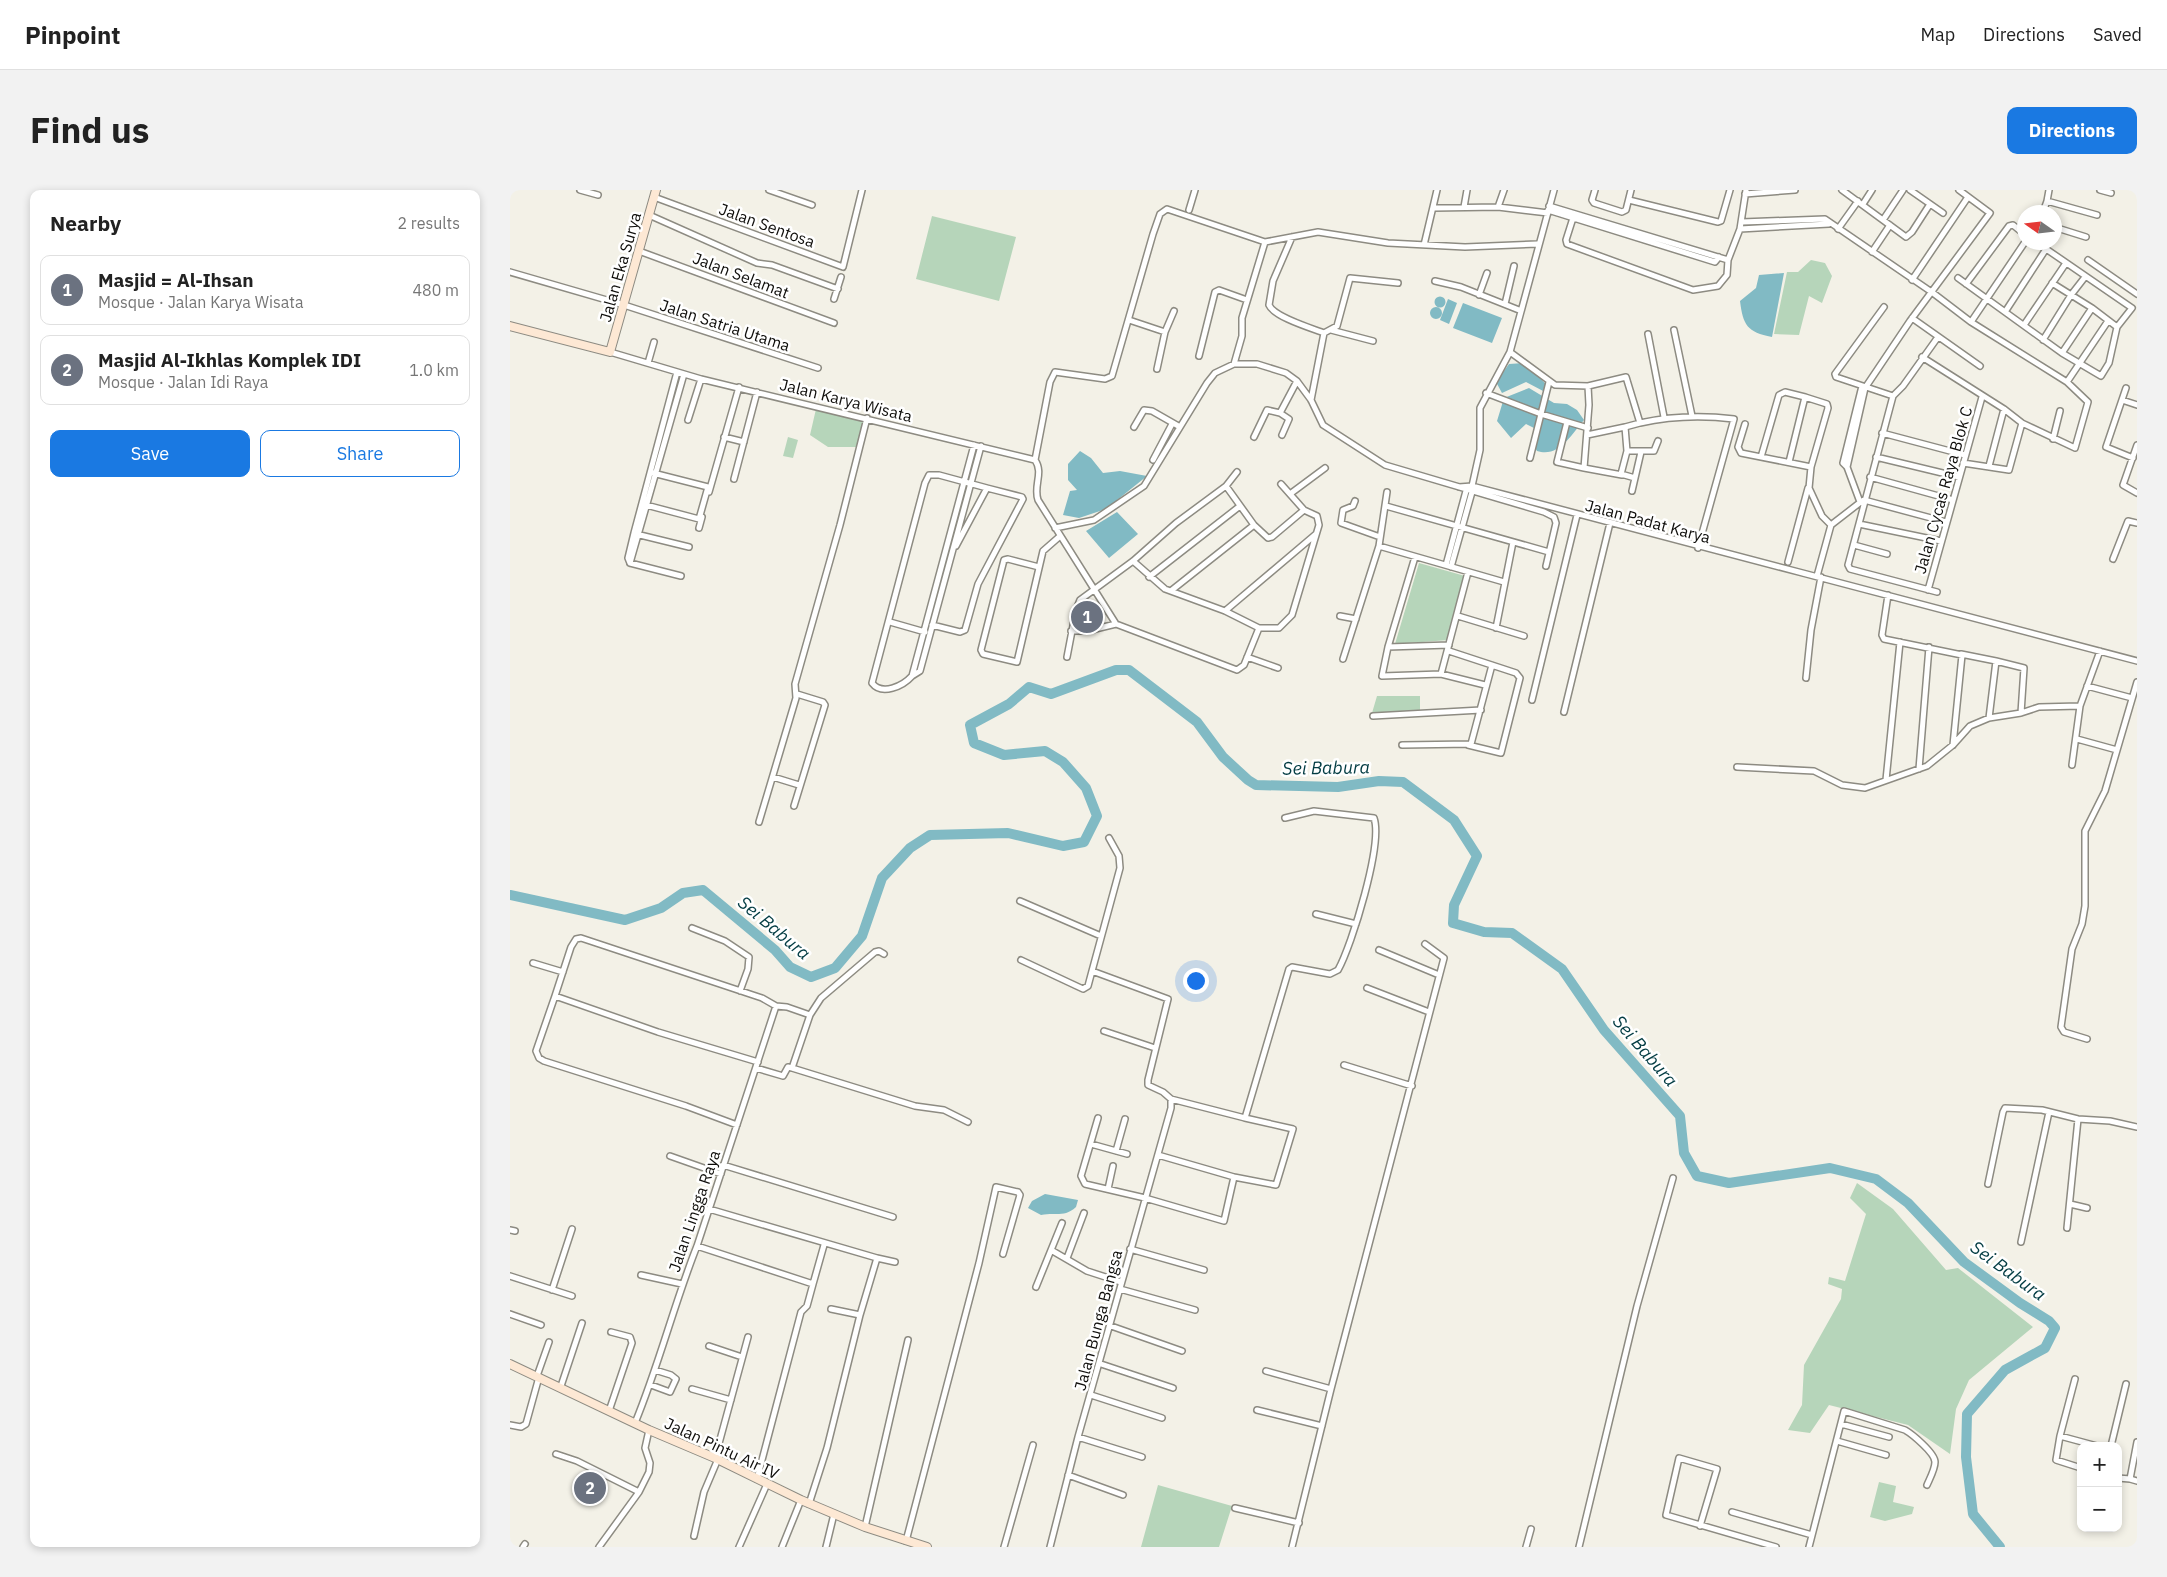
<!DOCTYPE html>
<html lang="en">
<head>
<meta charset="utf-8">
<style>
  :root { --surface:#fff; --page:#f2f2f2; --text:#222; --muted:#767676; --line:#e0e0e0; --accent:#1a79e2 }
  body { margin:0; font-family:"IBM Plex Sans",sans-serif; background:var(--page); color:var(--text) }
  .controls { position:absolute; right:15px; bottom:15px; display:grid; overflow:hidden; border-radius:10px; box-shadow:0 2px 8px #0003 }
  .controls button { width:45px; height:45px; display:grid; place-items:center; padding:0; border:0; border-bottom:1px solid var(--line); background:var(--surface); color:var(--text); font:25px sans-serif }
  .compass { position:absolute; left:1507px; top:15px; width:45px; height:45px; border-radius:50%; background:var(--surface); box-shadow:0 2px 8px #0003; rotate:284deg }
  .you { position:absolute; left:685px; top:790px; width:18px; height:18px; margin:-12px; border:4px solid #fff; border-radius:50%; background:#1a73e8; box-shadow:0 0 0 8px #1a73e833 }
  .badge { display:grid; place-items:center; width:32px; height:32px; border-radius:50%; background:var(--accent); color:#fff; font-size:16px; font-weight:700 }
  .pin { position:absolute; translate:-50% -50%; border:2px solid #fff; box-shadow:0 1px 5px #0006 }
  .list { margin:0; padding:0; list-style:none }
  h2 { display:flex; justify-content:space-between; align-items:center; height:65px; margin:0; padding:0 20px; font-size:21px }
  h2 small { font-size:16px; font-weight:400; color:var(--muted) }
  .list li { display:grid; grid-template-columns:32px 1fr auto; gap:15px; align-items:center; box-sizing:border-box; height:70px; margin:0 10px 10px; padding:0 10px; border:1px solid var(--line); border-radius:10px }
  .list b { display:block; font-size:19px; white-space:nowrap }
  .list p { margin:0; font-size:16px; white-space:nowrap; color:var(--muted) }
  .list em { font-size:16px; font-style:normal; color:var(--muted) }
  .actions { display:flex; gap:10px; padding:15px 20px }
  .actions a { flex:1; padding:11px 0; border:1px solid var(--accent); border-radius:10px; text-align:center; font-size:18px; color:var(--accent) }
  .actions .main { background:var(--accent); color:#fff }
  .map { position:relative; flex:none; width:1627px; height:1357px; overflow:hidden; border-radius:10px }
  header { display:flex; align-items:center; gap:30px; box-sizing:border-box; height:70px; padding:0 25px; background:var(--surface); border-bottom:1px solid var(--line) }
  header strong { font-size:24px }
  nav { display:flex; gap:28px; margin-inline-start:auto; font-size:18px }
  .intro { display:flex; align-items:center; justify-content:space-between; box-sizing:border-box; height:120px; padding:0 30px }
  h1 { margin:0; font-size:35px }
  .button { padding:12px 22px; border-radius:10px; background:var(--accent); color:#fff; font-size:18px; font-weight:700 }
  main { display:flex; gap:30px; padding:0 30px }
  aside { flex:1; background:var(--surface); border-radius:10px; box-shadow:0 2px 8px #0003 }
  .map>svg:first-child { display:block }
  .green { fill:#b6d5ba }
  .water { fill:#81bac4 }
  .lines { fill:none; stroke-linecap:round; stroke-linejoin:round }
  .river { stroke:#81bac4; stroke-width:10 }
  .street-casing { stroke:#8d8b82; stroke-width:8 }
  .secondary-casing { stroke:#8d8b82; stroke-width:10 }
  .street { stroke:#fff; stroke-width:5 }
  .secondary { stroke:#fde8d4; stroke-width:8 }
  .labels { text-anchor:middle; stroke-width:5; stroke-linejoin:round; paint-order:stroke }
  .street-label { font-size:16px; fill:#0f0e0b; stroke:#fff }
  .water-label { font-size:18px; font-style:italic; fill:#033c43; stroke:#fff }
</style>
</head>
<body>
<header>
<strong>Pinpoint</strong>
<nav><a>Map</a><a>Directions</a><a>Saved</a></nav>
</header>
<div class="intro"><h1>Find us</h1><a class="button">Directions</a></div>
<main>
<aside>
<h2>Nearby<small>2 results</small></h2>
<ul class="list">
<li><span class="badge" style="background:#6b7280">1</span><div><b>Masjid = Al-Ihsan</b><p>Mosque · Jalan Karya Wisata</p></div><em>480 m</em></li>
<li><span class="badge" style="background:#6b7280">2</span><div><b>Masjid Al-Ikhlas Komplek IDI</b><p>Mosque · Jalan Idi Raya</p></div><em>1.0 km</em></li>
</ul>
<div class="actions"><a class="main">Save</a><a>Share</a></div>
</aside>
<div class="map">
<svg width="1627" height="1357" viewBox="0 0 1627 1357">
  <rect width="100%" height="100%" fill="#f3f1e7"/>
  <!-- green -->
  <path class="green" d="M 422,26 L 506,47 L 489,111 L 406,89 Z
    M 1301,70 L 1315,73 L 1322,86 L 1312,113 L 1299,106 L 1289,145 L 1264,144 L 1277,82 L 1288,82 Z
    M 306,219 L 354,230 L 347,257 L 318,257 L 300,245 Z
    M 278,247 L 288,250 L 283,268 L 273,266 Z
    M 909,373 L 955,386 L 939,450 L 885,454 Z
    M 867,506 L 910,506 L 910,523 L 862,523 Z
    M 1347,993 L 1383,1019 L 1436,1080 L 1448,1078 L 1523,1137 L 1459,1190 L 1446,1219 L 1440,1264 L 1398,1235 L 1319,1215 L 1300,1243 L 1278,1240 L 1292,1215 L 1294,1175 L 1331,1109 L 1332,1099 L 1318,1094 L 1319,1087 L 1335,1091 L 1356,1024 L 1340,1008 Z
    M 1369,1292 L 1386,1296 L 1383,1312 L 1404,1317 L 1402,1324 L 1375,1331 L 1360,1327 Z
    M 648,1295 L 722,1316 L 709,1357 L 631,1357 Z"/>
  <!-- water -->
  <path class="water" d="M 1274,83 L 1262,147 C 1237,142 1233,135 1230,111 L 1246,98 L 1249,85 Z
    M924.5 112a5.5 5.5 0 1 1 11 0a5.5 5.5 0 1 1-11 0Z
    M 938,109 L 947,113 L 939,134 L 930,130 Z
    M 953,113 L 992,128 L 982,153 L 943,138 Z
    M920 123a6 6 0 1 1 12 0a6 6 0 1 1-12 0Z
    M 1014,173 L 1039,197 L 1035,202 L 1016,192 L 992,203 L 986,192 L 999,174 Z
    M 1019,198 L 1044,213 L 1057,214 L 1067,220 L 1074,230 C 1061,245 1049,268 1027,261 L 1022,253 L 1026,239 L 1016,234 L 1001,248 L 987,231 L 994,208 Z
    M 570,261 L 581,268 L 593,283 L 610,281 L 637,286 L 596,319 L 569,328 L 553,325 L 560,301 L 567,300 L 558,290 L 558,274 Z
    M 607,322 L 628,344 L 599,368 L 576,341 Z
    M 535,1004 L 568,1010 L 566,1017 C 554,1028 546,1022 531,1025 L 518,1018 L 522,1011 Z"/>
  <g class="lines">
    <!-- river -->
    <path class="river" d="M 0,705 L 115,730 L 151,718 L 173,703 L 193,700 L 265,760 L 280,777 L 301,787 L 325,778 L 352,746 L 372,688 L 400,658 L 420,645 L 498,643 L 553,656 L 574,652 L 587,626 L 576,598 L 553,572 L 535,561 L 494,565 L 464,553 L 460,535 L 499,514 L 519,497 L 541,504 L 606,480 L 619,480 L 687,532 L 713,567 L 738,590 L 746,595 L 828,597 L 869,591 L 893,592 L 944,630 L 967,666 L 944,715 L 943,733 L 974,742 L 1002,743 L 1052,779 L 1094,840 L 1170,926 L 1174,963 L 1187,986 L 1219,993 L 1320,978 L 1366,989 L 1398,1013 L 1454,1072 L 1510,1113 L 1539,1131 L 1545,1138 L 1535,1158 L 1495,1180 L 1457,1224 L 1456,1267 L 1463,1324 L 1490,1357"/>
    <defs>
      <path id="street" d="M 70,0 L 88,5
        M 259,0 L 302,15
        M 1085,0 L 1082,10 L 1084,13 L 1112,22 L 1116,20 L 1121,0
        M 1332,0 L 1396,47 L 1402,42 L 1420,14
        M 1400,0 L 1433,23
        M 1539,0 L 1537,11 L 1587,25
        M 1590,0 L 1601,3
        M 1235,4 L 1285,0
        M 144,7 L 333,77 L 352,0
        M 1119,10 L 1208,32 L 1211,31 L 1220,0
        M 1353,14 L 1362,0
        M 1039,16 L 1218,70
        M 954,17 L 957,0
        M 988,17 L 994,0
        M 924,18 L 988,17 L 1038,23
        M 679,20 L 685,0
        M 1038,20 L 1205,72 L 1209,67
        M 1533,22 L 1537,11
        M 139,25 L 247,73 L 262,75 L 328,99
        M 1063,28 L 1056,50 L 1057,54 L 1183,100 L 1208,96 L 1217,85 L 1218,70 L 1230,39 L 1236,0
        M 1373,30 L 1393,0
        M 1232,32 L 1315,29 L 1423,103 L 1461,132 L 1557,192 L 1578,212 L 1565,258 L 1512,233 L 1494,219 L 1412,167
        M 1544,37 L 1576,47
        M 1230,39 L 1319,34
        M 1328,39 L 1348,11
        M 782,47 L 763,91 L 759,115 C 764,127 801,138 814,143 L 827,136 L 840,88 L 888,93
        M 914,55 L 927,0
        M 129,61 L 324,133
        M 1362,62 L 1380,35
        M 1578,70 L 1627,104
        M 0,82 L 114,115 L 308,178
        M 1448,88 L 1552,163 L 1591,186 L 1599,173 L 1607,137 L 1622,118 L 1526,52
        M 1402,90 L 1458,7
        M 925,91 L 951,97 L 1009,120
        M 1542,93 L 1582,118 L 1607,137
        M 1456,94 L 1499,36 L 1503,35 L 1514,44
        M 969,105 L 977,83
        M 324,109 L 331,87
        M 995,114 L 1004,76
        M 1374,117 L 1325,184 L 1326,187 L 1383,206
        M 1495,122 L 1536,59
        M 1402,128 L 1470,176
        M 619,130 L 655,142
        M 1461,132 L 1515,52
        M 1514,135 L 1556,73
        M 821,140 L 863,151
        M 1164,140 L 1182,226
        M 1138,144 L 1154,227
        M 1533,150 L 1561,105 L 1575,87
        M 100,162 L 191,189 L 525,270 C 534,283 523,296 528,310 L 606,434 L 727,480 L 734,475 L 749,438
        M 1000,162 L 1045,195 L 1078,196 L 1116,187 L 1130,233 C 1161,226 1192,225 1224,229 L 1188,358
        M 1552,163 L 1582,118
        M 689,166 L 705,102 L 709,100 L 737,110
        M 138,173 L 144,152
        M 724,174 L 732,146 L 732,128 L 755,52
        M 647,179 L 655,142 L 664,121
        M 1557,192 L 1598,131
        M 1078,196 L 1079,215 L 1074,278 L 1112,285
        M 1616,198 L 1596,257 L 1623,268
        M 976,203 L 1031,224 L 1078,238
        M 801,210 L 814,143
        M 1612,210 L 1627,215
        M 770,223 L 779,229 L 772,245
        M 178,230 L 191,189
        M 1057,232 L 1047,272 L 1074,278
        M 1235,234 L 1228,257 L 1231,263 L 1301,277
        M 624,237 L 634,220 L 642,221 L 670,237
        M 1372,243 L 1455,265
        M 1077,245 L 1115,237
        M 214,247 L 234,252
        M 744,247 L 757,220 L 770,223 L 787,191
        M 1543,249 L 1550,221
        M 464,255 L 402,486 L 410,481 L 471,256
        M 1627,255 L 1613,295 L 1627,303
        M 1117,261 L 1144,261 L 1148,251
        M 1251,267 L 1269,205 L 1275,202 L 1295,207
        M 1366,267 L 1449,287
        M 1020,268 L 1039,192
        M 525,270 L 540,192 L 545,182 L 595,189 L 602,186 L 643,44 L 650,24 L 657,19 L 755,52 L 808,42 L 878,53 L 955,57 L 1027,54
        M 643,270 L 662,234
        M 1279,272 L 1295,207 L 1317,214 L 1318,218 L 1301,277 L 1299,298 L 1312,326 L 1321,335
        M 1453,273 L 1499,280 L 1512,233
        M 1479,276 L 1494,219
        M 1337,277 L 1355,198 L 1400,131 L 1480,23 L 1449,0
        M 1360,287 L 1443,310
        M 1125,288 L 1111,284 L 1117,261 L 1115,237 L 1130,233
        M 224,289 L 247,202
        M 716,296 L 744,335 L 758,348 L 762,347 L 794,320
        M 962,296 L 970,260 L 970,218 L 1000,162 L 1044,0
        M 949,297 L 962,296 C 1183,356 1406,411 1627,471
        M 1122,301 L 1131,262
        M 199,302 L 229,197
        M 780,304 L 815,278
        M 1354,310 L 1436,332
        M 845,311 L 843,316 L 833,320 L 831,333 L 870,347
        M 1350,312 L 1337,277 L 1333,273 L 1352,196
        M 136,315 L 189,329 L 198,297 L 143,283
        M 876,316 L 1039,362
        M 1349,334 L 1431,351
        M 189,338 L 192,327
        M 545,338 L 584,330 L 634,296 L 697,193 L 705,183 L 724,174 L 747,174 L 776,183 L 787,191 L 801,210 L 813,235 L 875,275 L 1034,322 L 1044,327 L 1046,333 L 1036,376
        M 126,344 L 179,357
        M 1344,355 L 1377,364
        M 869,356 L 994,392
        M 905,367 L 878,457 L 872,486 L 931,484 L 975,495
        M 1603,369 L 1618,331 L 1627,333
        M 623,371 L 655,399 L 715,421 L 749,438 L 769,438 L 782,425 L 809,335 L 807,326 L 794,320 L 771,294
        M 1278,372 L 1298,298
        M 120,373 L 118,368 L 124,343 L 167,182
        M 120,373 L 174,184
        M 120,373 L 171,386
        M 936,375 L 956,301
        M 529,377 L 498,369 L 494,370 L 471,460 L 473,464 L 507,472 L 533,361 L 549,347
        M 941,377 L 962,302
        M 1307,386 L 1321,335 L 1352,311
        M 639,387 L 730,316
        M 662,400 L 744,335
        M 1418,400 L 1472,207
        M 1427,402 L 1340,379 L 1338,375 L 1383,206 L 1393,196 L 1428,147
        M 1378,405 L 1372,445 L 1374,449 L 1452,465 L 1443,555
        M 715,421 L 806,344
        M 830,426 L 846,429
        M 948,426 L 1014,446
        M 380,432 L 415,442
        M 422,435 L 450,442 L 455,440 L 468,394 L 513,309 L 512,307 L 477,298
        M 986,438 L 1003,352
        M 561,441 L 577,441 L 606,434
        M 878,457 L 939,455
        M 939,461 L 1006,483 L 1010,488 L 991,563 L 958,555
        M 1451,464 L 1486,471 L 1479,528
        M 557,467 L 566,420 L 570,410 L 623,371 L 666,333 L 716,296 L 727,282
        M 737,467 L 768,478
        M 833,469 L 869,356 L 877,302
        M 1486,471 L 1514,478 L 1511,523
        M 931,484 L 958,382
        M 402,486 C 393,496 372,506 362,493 L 415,293 L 419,285 L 429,285 L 477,298 L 446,356
        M 1296,488 L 1301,440 L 1311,387
        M 1577,496 L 1622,508
        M 1022,510 L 1067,325
        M 1054,522 L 1100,333
        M 863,526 L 971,520
        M 1567,549 L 1607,560
        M 892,555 L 961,554 L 982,475
        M 1562,575 L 1570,516
        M 1227,577 L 1304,581 L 1332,595 L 1355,598 L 1417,576 L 1443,555 L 1460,536 L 1479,528 L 1511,523 L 1529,517 L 1570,516 L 1590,461
        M 1409,579 L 1419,457
        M 263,587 L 289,595
        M 1376,590 L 1390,452
        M 284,616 L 315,515 L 313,512 L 287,504
        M 249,632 L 286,508 L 285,494 L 330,335 L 357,228
        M 599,648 L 609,666 L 610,678 L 582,781 L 658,809 L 638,890 L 638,895 L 653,902 L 661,909 L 735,928 L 779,779 L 782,777 L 820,784 L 828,780 C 842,755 873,654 864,628 L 804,621 L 775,628
        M 510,711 L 591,746
        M 806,724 L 846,734
        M 182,738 L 215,751 L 239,767 L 238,779 L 230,801
        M 869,760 L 929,785
        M 511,770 L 573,799 L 578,796 L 582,781
        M 23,773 L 53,782
        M 857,798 L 919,822
        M 45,806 L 61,757 L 66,749 L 71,748 L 252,808 L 266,816 L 277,817 L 300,825
        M 594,841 L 645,858
        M 1577,849 L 1554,842 L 1551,837 L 1562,759 L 1572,734 L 1575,716 L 1575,641 L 1595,601 L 1627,492
        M 834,875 L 902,896
        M 246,878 L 273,886 L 278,877 L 282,878
        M 282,878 L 405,916 L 434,920 L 458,932
        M 282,878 L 300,825 L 311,808 L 365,762 L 369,761 L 374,764
        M 588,928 L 571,986 L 575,994 L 635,1008 L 714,1031 L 724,987
        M 227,935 L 176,916 L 34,871 L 29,868 L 26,861 L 45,806 L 148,842 L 248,872
        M 581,954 L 617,964
        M 606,961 L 615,929
        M 648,965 L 724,987 L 766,995 L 783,939 L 735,928
        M 160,966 L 211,984
        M 213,975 L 383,1027
        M 1478,994 L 1493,922 L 1495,918 L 1532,920 L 1568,929 L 1600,931 L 1627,937
        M 598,999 L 603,976
        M 1560,1014 L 1577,1018
        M 199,1019 L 367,1068 L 350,1125 L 317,1258 L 299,1314
        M 1557,1038 L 1568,929
        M 0,1040 L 5,1041
        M 1511,1052 L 1539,922
        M 187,1056 L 303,1094 L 297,1116 L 291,1122 L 247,1289
        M 620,1059 L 694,1080
        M 541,1060 L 577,1081 L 611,1092
        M 367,1068 L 385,1072
        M 557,1068 L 574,1023
        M 131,1085 L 172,1094
        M 0,1086 L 62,1106
        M 303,1094 L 314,1055
        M 526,1097 L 552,1033
        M 610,1099 L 685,1120
        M 42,1100 L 62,1039
        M 321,1119 L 350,1125
        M 0,1124 L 31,1135
        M 601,1136 L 672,1161
        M 199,1156 L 232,1167
        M 591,1174 L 663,1198
        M 756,1181 L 821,1199
        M 27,1186 L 39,1152
        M 141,1195 L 160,1202 L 166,1189 L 161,1185 L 145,1180
        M 51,1196 L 72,1133
        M 182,1199 L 221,1210
        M 581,1205 L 652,1228
        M 747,1220 L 812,1236
        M 99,1221 L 122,1153 L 120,1147 L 101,1142
        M 125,1233 C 149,1175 164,1114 187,1056 L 266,816
        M 1331,1234 L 1379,1247
        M 0,1235 L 11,1237 L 16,1234 L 29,1187
        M 1550,1246 L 1565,1189
        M 568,1247 L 632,1267
        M 1327,1251 L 1376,1265
        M 1627,1252 L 1620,1289 L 1627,1291
        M 1601,1256 L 1616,1194
        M 46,1264 L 67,1271 L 129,1302
        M 205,1268 L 238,1147
        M 1571,1278 L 1546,1270 L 1550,1246 L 1587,1256
        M 558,1285 L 613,1305
        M 1608,1288 L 1620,1289
        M 725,1318 L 789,1333
        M 1222,1322 L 1302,1345
        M 1190,1336 L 1207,1279 L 1169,1268 L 1156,1325 L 1266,1357
        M 355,1337 L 398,1150
        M 184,1346 L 194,1302 L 208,1269
        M 396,1351 L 469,1073 L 486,997 L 508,1002 L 510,1005 L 493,1064
        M 13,1357 L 15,1354
        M 89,1357 L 129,1302 L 139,1282 L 140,1273 L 135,1258 L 139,1240
        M 229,1357 L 257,1294
        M 272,1357 L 291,1310
        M 316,1357 L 324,1324
        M 494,1357 L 523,1255
        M 540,1357 L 568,1247 L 661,918 L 661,909
        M 782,1357 L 821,1199 L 934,768 L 915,754
        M 1016,1357 L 1021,1339
        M 1069,1357 L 1127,1116 L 1163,988
        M 1299,1357 L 1334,1221 L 1395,1240 C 1402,1244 1425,1263 1425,1272 C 1425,1279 1420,1288 1417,1295"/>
      <path id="secondary" d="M 0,136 L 100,162 L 146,0
        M 0,1174 L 139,1240 L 205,1268 L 291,1310 L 355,1337 L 417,1357"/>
    </defs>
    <!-- street casing -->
    <use href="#street" class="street-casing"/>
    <!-- secondary casing -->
    <use href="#secondary" class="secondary-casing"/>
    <!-- street -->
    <use href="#street" class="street"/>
    <!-- secondary -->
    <use href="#secondary" class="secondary"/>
  </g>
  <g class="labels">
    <!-- street labels -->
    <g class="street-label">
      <text transform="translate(257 35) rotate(20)" y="6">Jalan Sentosa</text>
      <text transform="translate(110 77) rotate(-74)" y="6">Jalan Eka Surya</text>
      <text transform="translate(231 85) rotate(21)" y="6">Jalan Selamat</text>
      <text transform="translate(215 135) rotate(18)" y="6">Jalan Satria Utama</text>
      <text transform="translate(336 210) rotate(14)" y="6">Jalan Karya Wisata</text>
      <text transform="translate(1433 300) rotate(-74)" y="6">Jalan Cycas Raya Blok C</text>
      <text transform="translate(1138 331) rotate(15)" y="6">Jalan Padat Karya</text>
      <text transform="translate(184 1021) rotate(-71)" y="6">Jalan Lingga Raya</text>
      <text transform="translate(588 1130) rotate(-75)" y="6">Jalan Bunga Bangsa</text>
      <text transform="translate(212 1258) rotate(25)" y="6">Jalan Pintu Air IV</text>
    </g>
    <!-- water labels -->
    <g class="water-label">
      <text transform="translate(816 578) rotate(-1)" y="6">Sei Babura</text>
      <text transform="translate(264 738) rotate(40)" y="6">Sei Babura</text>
      <text transform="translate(1135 861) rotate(49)" y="6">Sei Babura</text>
      <text transform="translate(1498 1081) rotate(36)" y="6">Sei Babura</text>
    </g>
  </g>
</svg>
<div class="controls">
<button>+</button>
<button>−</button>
</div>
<svg class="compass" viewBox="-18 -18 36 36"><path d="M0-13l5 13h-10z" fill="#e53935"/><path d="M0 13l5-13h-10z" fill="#767676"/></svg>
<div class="you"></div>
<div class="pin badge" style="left:577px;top:427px;background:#6b7280">1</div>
<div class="pin badge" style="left:80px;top:1298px;background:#6b7280">2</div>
</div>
</main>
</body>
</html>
